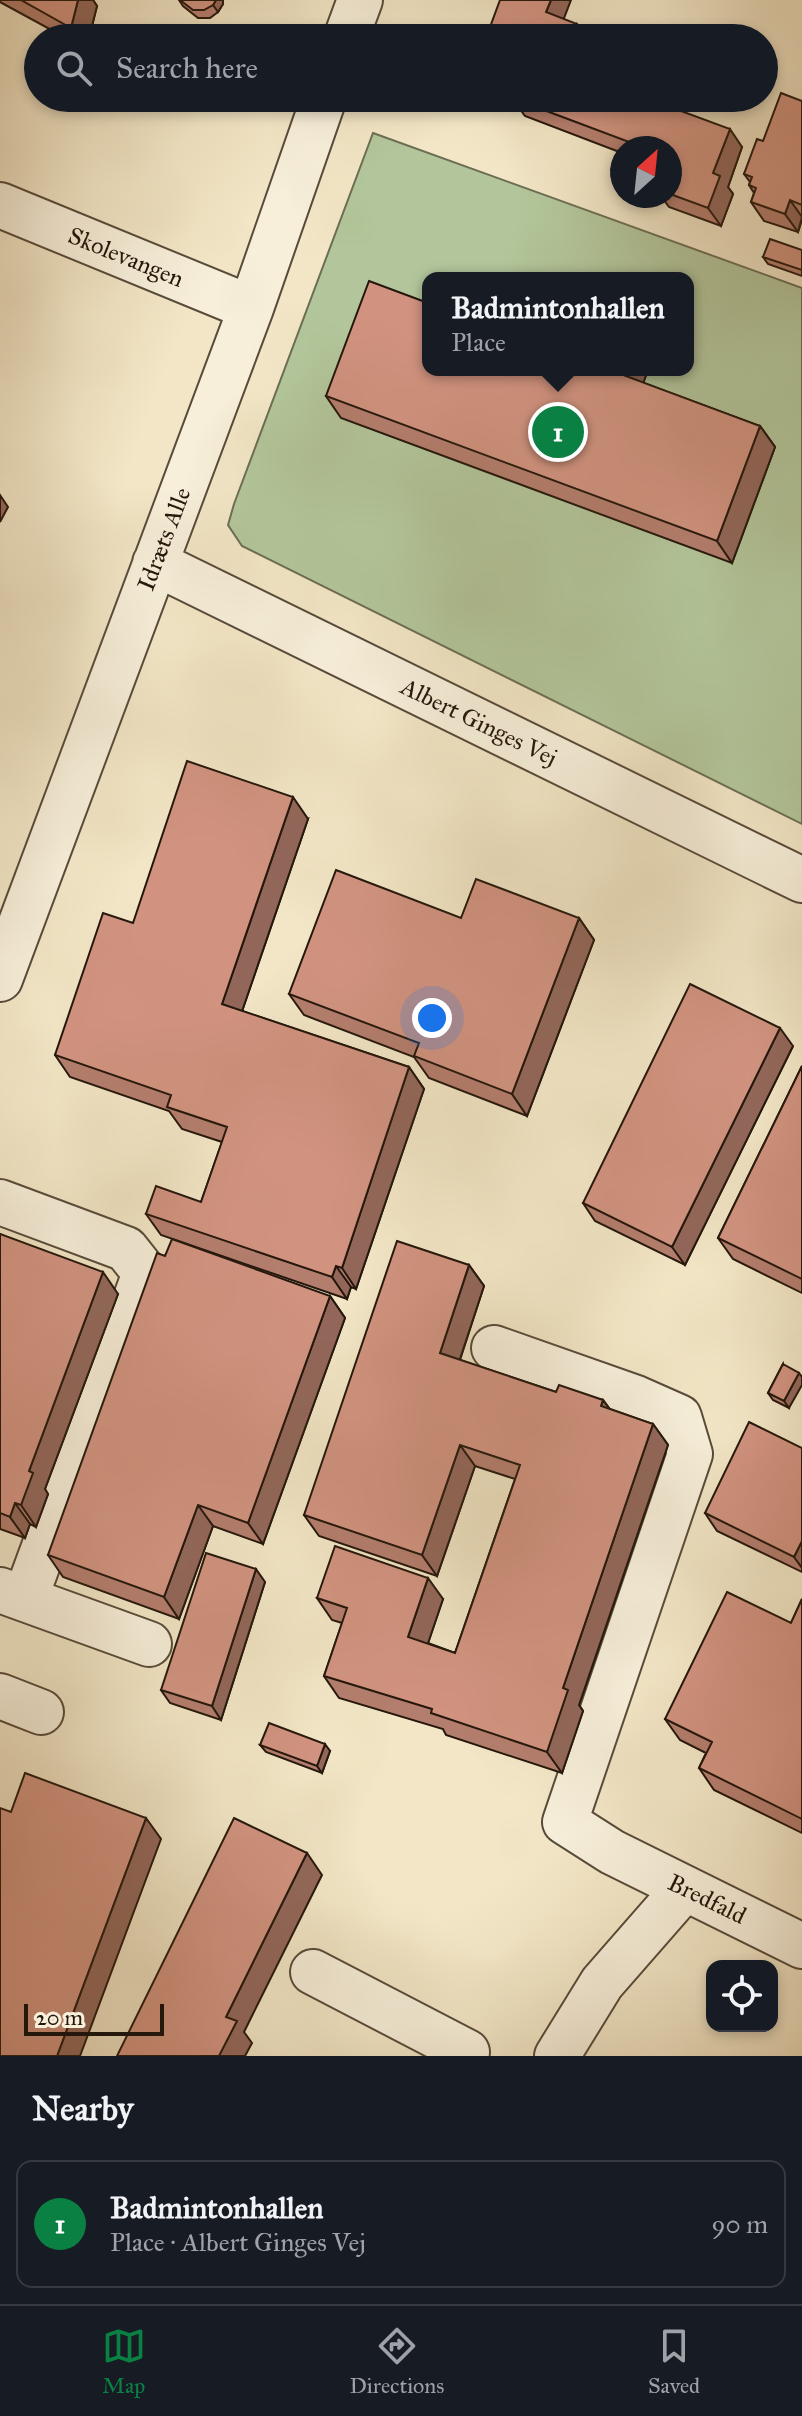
<!DOCTYPE html>
<html lang="en">
<head>
<meta charset="utf-8">
<style>
  :root { --surface:#171b24; --page:#242831; --text:#f1f3f6; --muted:#9ea1a6; --line:#363941; --accent:#0b8043 }
  body { margin:0; font-family:"IM FELL Great Primer",serif; background:var(--page); color:var(--text) }
  .controls { position:absolute; right:24px; bottom:24px; display:grid; overflow:hidden; border-radius:16px; box-shadow:0 4px 12px #0003 }
  .controls button { width:72px; height:72px; display:grid; place-items:center; padding:0; border:0; border-bottom:2px solid var(--line); background:var(--surface); color:var(--text); font:40px sans-serif }
  .compass { position:absolute; left:610px; top:136px; width:72px; height:72px; border-radius:50%; background:var(--surface); box-shadow:0 4px 12px #0003; rotate:27deg }
  .scale { position:absolute; left:24px; bottom:20px; width:140px; box-sizing:border-box; padding-left:8px; border:4px solid #25170c; border-top:0; font-size:22px; line-height:28px; white-space:nowrap; color:#25170c; -webkit-text-stroke:6px #f7efda; paint-order:stroke }
  .you { position:absolute; left:432px; top:1018px; width:28px; height:28px; margin:-20px; border:6px solid #fff; border-radius:50%; background:#1a73e8; box-shadow:0 0 0 12px #1a73e833 }
  .badge { display:grid; place-items:center; width:52px; height:52px; border-radius:50%; background:var(--accent); color:#fff; font-size:26px; font-weight:700 }
  .pin { position:absolute; translate:-50% -50%; border:4px solid #fff; box-shadow:0 2px 8px #0006 }
  .popup { position:absolute; left:422px; top:272px; width:272px; height:104px; box-sizing:border-box; display:grid; place-content:center; border-radius:16px; background:var(--surface); filter:drop-shadow(0 2px 6px #0005); font-size:26px; white-space:nowrap; color:var(--muted) }
  .popup b { font-size:30px; color:var(--text) }
  .popup::after { content:''; position:absolute; left:50%; top:100%; margin-left:-16px; border:16px solid transparent; border-top-color:var(--surface) }
  .list { margin:0; padding:0; list-style:none }
  h2 { display:flex; justify-content:space-between; align-items:center; height:104px; margin:0; padding:0 32px; font-size:34px }
  h2 small { font-size:26px; font-weight:400; color:var(--muted) }
  .list li { display:grid; grid-template-columns:52px 1fr auto; gap:24px; align-items:center; box-sizing:border-box; height:128px; margin:0 16px 16px; padding:0 16px; border:2px solid var(--line); border-radius:16px }
  .list b { display:block; font-size:30px; white-space:nowrap }
  .list p { margin:0; font-size:26px; white-space:nowrap; color:var(--muted) }
  .list em { font-size:26px; font-style:normal; color:var(--muted) }
  .icon { flex:none; width:44px; height:44px; fill:none; stroke:currentColor; stroke-width:2; stroke-linecap:round; stroke-linejoin:round }
  .map { position:relative; flex:none; width:802px; height:2056px; overflow:hidden }
  .search { position:absolute; background:var(--surface); box-shadow:0 4px 12px #0003; left:24px; right:24px; top:24px; height:88px; display:flex; align-items:center; gap:20px; box-sizing:border-box; padding:0 28px; border-radius:44px; color:var(--muted); font-size:30px }
  .sheet { height:248px; background:var(--surface) }
  nav { display:flex; justify-content:space-around; align-items:center; box-sizing:border-box; height:112px; border-top:2px solid var(--line); background:var(--surface); font-size:22px; color:var(--muted) }
  nav a { display:grid; justify-items:center; gap:4px }
  nav .on { color:var(--accent) }
  .map>svg:first-child { display:block }
  .green { fill:#b3c69b; stroke:#6c6e54; stroke-width:2; fill-rule:evenodd }
  .lines { fill:none; stroke-linecap:round; stroke-linejoin:round }
  .minor-casing { stroke:#584b3a; stroke-width:48 }
  .minor { stroke:#f7efda; stroke-width:44 }
  .wall { fill:#b47e6e; stroke:#25170c; stroke-width:2 }
  .shaded-wall { fill:#92675a; stroke:#25170c; stroke-width:2 }
  .building { fill:#d19380; stroke:#25170c; stroke-width:2 }
  .labels { text-anchor:middle; stroke-width:6; stroke-linejoin:round; paint-order:stroke }
  .street-label { font-size:24px; fill:#25170c; stroke:#f7efda }
</style>
</head>
<body>
<div class="map">
<svg width="802" height="2056" viewBox="0 0 802 2056">
  <rect width="100%" height="100%" fill="#f2e6c6"/>
  <filter id="stains"><feTurbulence type="fractalNoise" baseFrequency=".0025" numOctaves="4"/><feColorMatrix values="0 0 0 0 .2 0 0 0 0 .09 0 0 0 0 .02 0 0 0 .5 -.17"/></filter>
  <radialGradient id="worn" r=".72"><stop offset=".6" stop-color="#630" stop-opacity="0"/><stop offset="1" stop-color="#630" stop-opacity=".3"/></radialGradient>
  <!-- green -->
  <path class="green" d="M 373,133 L 802,288 L 802,824 L 242,546 L 228,525 L 234,504 ZM 428,278 L 688,278 L 688,370 L 428,370 Z"/>
  <g class="lines">
    <defs>
      <path id="minor" d="M 346,38 L 360,0
        M 0,205 L 251,308
        M 155,563 L 802,880
        M 0,979 L 251,308 L 324,98
        M 0,1202 L 126,1249 L 145,1273 L 25,1599
        M 494,1348 L 636,1398 L 679,1417 L 690,1454 L 565,1822 L 612,1852 L 802,1946
        M 0,1590 L 149,1644
        M 0,1696 L 41,1712
        M 313,1972 L 467,2052 L 465,2056
        M 557,2056 L 602,1983 L 685,1888"/>
    </defs>
    <!-- minor casing -->
    <use href="#minor" class="minor-casing"/>
    <!-- minor -->
    <use href="#minor" class="minor"/>
  </g>
  <!-- wall -->
  <path class="wall" d="M 0,0 L 93,0 L 97,6 L 89,38 L 66,38 L 0,2 Z
    M 179,0 L 223,0 L 223,4 L 218,12 L 210,18 L 198,18 L 183,6 Z
    M 512,98 L 742,147 L 728,187 L 733,194 L 721,226 L 669,207 L 661,196 L 670,196 L 670,148 L 622,148 L 622,153 L 525,116 Z
    M 802,101 L 802,220 L 798,232 L 764,221 L 751,202 L 754,193 L 749,185 L 750,182 L 744,174 L 763,141 Z
    M 802,250 L 802,276 L 768,264 L 763,257 Z
    M 428,370 L 648,370 L 643,383 L 760,426 L 775,447 L 732,563 L 341,418 L 326,396 Z
    M 308,819 L 242,1011 L 409,1067 L 424,1089 L 356,1289 L 351,1287 L 347,1299 L 161,1235 L 146,1214 L 201,1202 L 222,1142 L 182,1129 L 169,1111 L 70,1077 L 55,1055 L 133,923 Z
    M 461,918 L 579,918 L 594,940 L 527,1116 L 429,1078 L 414,1057 L 304,1015 L 289,994 Z
    M 793,1046 L 685,1265 L 595,1221 L 583,1203 Z
    M 802,1066 L 802,1293 L 733,1259 L 718,1238 Z
    M 0,1234 L 118,1294 L 45,1489 L 48,1494 L 36,1527 L 30,1524 L 25,1538 L 0,1529 Z
    M 469,1265 L 484,1286 L 460,1360 L 556,1392 L 603,1400 L 610,1409 L 653,1424 L 668,1445 L 579,1705 L 583,1711 L 562,1773 L 446,1735 L 443,1729 L 339,1698 L 324,1676 L 342,1623 L 332,1620 L 317,1598 L 443,1599 L 428,1643 L 455,1653 L 515,1479 L 475,1466 L 437,1576 L 319,1536 L 304,1515 Z
    M 330,1296 L 345,1318 L 263,1544 L 213,1526 L 179,1619 L 63,1577 L 48,1555 Z
    M 783,1364 L 789,1408 L 773,1400 L 768,1393 Z
    M 802,1448 L 802,1572 L 717,1531 L 705,1513 Z
    M 265,1582 L 221,1720 L 170,1703 L 161,1690 Z
    M 802,1599 L 802,1833 L 714,1790 L 699,1768 L 706,1753 L 680,1740 L 665,1719 L 791,1623 Z
    M 260,1745 L 330,1751 L 322,1773 L 266,1752 Z"/>
  <!-- shaded-wall -->
  <path class="shaded-wall" d="M 78,0 L 93,0 L 97,6 L 89,38 L 79,38 L 71,28 Z
    M 216,0 L 223,0 L 223,4 L 218,12 L 213,5 Z
    M 551,0 L 571,0 L 559,31 L 546,12 Z
    M 577,24 L 587,38 L 572,38 Z
    M 730,129 L 742,147 L 728,187 L 733,194 L 721,226 L 708,208 L 713,173 Z
    M 790,200 L 802,217 L 798,232 L 785,214 Z
    M 625,370 L 648,370 L 638,397 L 623,375 Z
    M 760,426 L 775,447 L 732,563 L 717,541 Z
    M 0,495 L 8,507 L 0,522 Z
    M 293,797 L 308,819 L 237,1026 L 222,1004 Z
    M 579,918 L 594,940 L 527,1116 L 512,1094 Z
    M 780,1028 L 793,1046 L 685,1265 L 672,1247 Z
    M 409,1067 L 424,1089 L 356,1289 L 342,1268 Z
    M 469,1265 L 484,1286 L 455,1374 L 440,1353 Z
    M 336,1266 L 351,1287 L 347,1299 L 332,1277 Z
    M 103,1272 L 118,1294 L 45,1489 L 48,1494 L 36,1527 L 21,1505 L 29,1471 Z
    M 330,1296 L 345,1318 L 263,1544 L 248,1523 Z
    M 799,1373 L 802,1377 L 802,1385 L 789,1408 L 784,1401 Z
    M 603,1400 L 618,1421 L 601,1406 Z
    M 653,1424 L 668,1445 L 579,1705 L 583,1711 L 562,1773 L 547,1752 L 563,1688 Z
    M 460,1445 L 475,1466 L 437,1576 L 422,1555 Z
    M 15,1503 L 30,1524 L 25,1538 L 10,1517 Z
    M 198,1505 L 213,1526 L 179,1619 L 164,1597 Z
    M 802,1541 L 802,1568 L 794,1557 Z
    M 256,1569 L 265,1582 L 221,1720 L 212,1706 Z
    M 428,1578 L 443,1599 L 423,1658 L 408,1637 Z
    M 325,1744 L 330,1751 L 322,1773 L 317,1766 Z
    M 146,1818 L 161,1839 L 80,2056 L 57,2056 Z
    M 307,1853 L 322,1875 L 244,2032 L 252,2043 L 245,2056 L 219,2056 L 226,2017 Z"/>
  <!-- building -->
  <path class="building" d="M 21,0 L 78,0 L 71,28 Z
    M 180,0 L 216,0 L 213,5 L 204,10 L 193,10 Z
    M 500,0 L 551,0 L 546,12 L 577,24 L 572,38 L 486,38 Z
    M 781,93 L 802,101 L 802,205 L 790,200 L 785,214 L 751,202 L 756,188 L 749,185 L 752,177 L 744,174 L 757,139 L 763,141 Z
    M 512,98 L 646,98 L 730,129 L 713,173 L 720,176 L 708,208 L 670,194 L 670,148 L 645,148 Z
    M 770,239 L 802,250 L 802,270 L 763,257 Z
    M 369,281 L 428,303 L 428,370 L 625,370 L 623,375 L 760,426 L 717,541 L 326,396 Z
    M 187,761 L 293,797 L 222,1004 L 409,1067 L 342,1268 L 336,1266 L 332,1277 L 146,1214 L 156,1186 L 201,1202 L 227,1127 L 167,1107 L 171,1095 L 55,1055 L 103,913 L 133,923 Z
    M 336,870 L 461,918 L 476,879 L 579,918 L 512,1094 L 414,1056 L 419,1043 L 289,994 Z
    M 690,984 L 780,1028 L 672,1247 L 583,1203 Z
    M 802,1066 L 802,1279 L 718,1238 Z
    M 0,1234 L 103,1272 L 29,1471 L 33,1473 L 21,1505 L 15,1503 L 10,1517 L 0,1513 Z
    M 172,1239 L 330,1296 L 248,1523 L 198,1505 L 164,1597 L 48,1555 L 157,1253 L 165,1256 Z
    M 397,1241 L 469,1265 L 440,1353 L 556,1392 L 559,1385 L 603,1400 L 601,1406 L 653,1424 L 563,1688 L 568,1690 L 547,1752 L 431,1713 L 432,1709 L 324,1676 L 347,1608 L 317,1598 L 335,1546 L 428,1578 L 408,1637 L 455,1653 L 520,1465 L 460,1445 L 422,1555 L 304,1515 Z
    M 783,1364 L 799,1373 L 784,1401 L 768,1393 Z
    M 749,1422 L 802,1448 L 802,1541 L 794,1557 L 705,1513 Z
    M 206,1553 L 256,1569 L 212,1706 L 161,1690 Z
    M 727,1592 L 791,1623 L 802,1599 L 802,1819 L 699,1768 L 712,1742 L 665,1719 Z
    M 269,1723 L 325,1744 L 317,1766 L 260,1745 Z
    M 25,1773 L 146,1818 L 57,2056 L 0,2056 L 0,1808 L 11,1812 Z
    M 234,1818 L 307,1853 L 226,2017 L 237,2021 L 219,2056 L 117,2056 Z"/>
  <g class="labels">
    <!-- street labels -->
    <g class="street-label">
      <text transform="translate(126 257) rotate(22)" y="8">Skolevangen</text>
      <text transform="translate(164 539) rotate(-69)" y="8">Idræts Alle</text>
      <text transform="translate(479 722) rotate(26)" y="8">Albert Ginges Vej</text>
      <text transform="translate(707 1899) rotate(26)" y="8">Bredfald</text>
    </g>
  </g>
  <rect width="100%" height="100%" filter="url(#stains)"/>
  <rect width="100%" height="100%" fill="url(#worn)"/>
</svg>
<div class="controls">
<button><svg class="icon" aria-label="locate" viewBox="0 0 24 24"><circle cx="12" cy="12" r="6"/><path d="M12 2v4M12 18v4M2 12h4M18 12h4"/></svg></button>
</div>
<svg class="compass" viewBox="-18 -18 36 36"><path d="M0-13l5 13h-10z" fill="#e53935"/><path d="M0 13l5-13h-10z" fill="#9ea1a6"/></svg>
<div class="scale">20 m</div>
<div class="you"></div>
<div class="pin badge" style="left:558px;top:432px">1</div>
<div class="popup"><b>Badmintonhallen</b>Place</div>
<div class="search"><svg class="icon" aria-label="search" viewBox="0 0 24 24"><circle cx="10" cy="10" r="6"/><path d="M15 15l6 6"/></svg>Search here</div>
</div>
<section class="sheet">
<h2>Nearby<small></small></h2>
<ul class="list">
<li><span class="badge">1</span><div><b>Badmintonhallen</b><p>Place · Albert Ginges Vej</p></div><em>90 m</em></li>
</ul>
</section>
<nav>
<a class="on"><svg class="icon" aria-label="map" viewBox="0 0 24 24"><path d="M3 6l6-2 6 2 6-2v14l-6 2-6-2-6 2zM9 4v14M15 6v14"/></svg>Map</a>
<a><svg class="icon" aria-label="directions" viewBox="0 0 24 24"><path d="M12 3l9 9-9 9-9-9zM9 14v-3h6M13 9l2 2-2 2"/></svg>Directions</a>
<a><svg class="icon" aria-label="saved" viewBox="0 0 24 24"><path d="M7 4h10v16l-5-4-5 4z"/></svg>Saved</a>
</nav>
</body>
</html>
